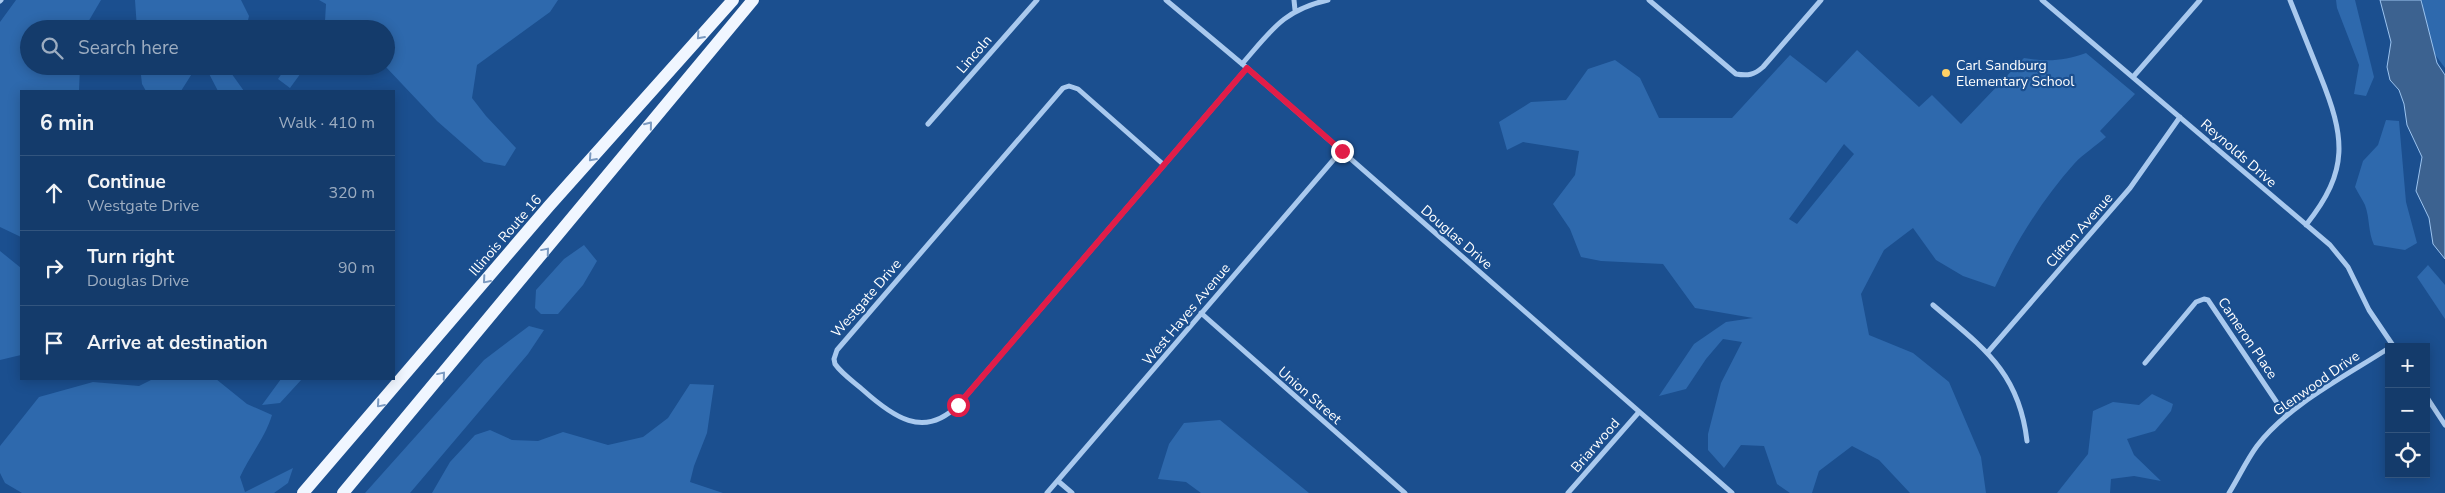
<!DOCTYPE html>
<html lang="en">
<head>
<meta charset="utf-8">
<style>
  :root { --surface:#143b6b; --page:#1d4271; --text:#f1f3f6; --muted:#9dadc1; --line:#33557e }
  body { margin:0; font-family:"Nunito Sans",sans-serif; background:var(--page); color:var(--text) }
  .controls { position:absolute; right:15px; bottom:15px; display:grid; overflow:hidden; border-radius:0px; box-shadow:0 2px 12px #0003 }
  .controls button { width:45px; height:45px; display:grid; place-items:center; padding:0; border:0; border-bottom:1px solid var(--line); background:var(--surface); color:var(--text); font:25px sans-serif }
  .stop { position:absolute; width:15px; height:15px; margin:-11px; border:4px solid #e11d48; border-radius:50%; background:#fff }
  .stop.end { background:#e11d48; border-color:#fff; box-shadow:0 1px 5px #0008 }
  .list { margin:0; padding:0; list-style:none }
  h2 { display:flex; justify-content:space-between; align-items:center; height:65px; margin:0; padding:0 20px; font-size:21px }
  h2 small { font-size:16px; font-weight:400; color:var(--muted) }
  .list li { display:grid; grid-template-columns:32px 1fr auto; gap:15px; align-items:center; box-sizing:border-box; height:75px; padding:0 20px; border-top:1px solid var(--line) }
  .list b { display:block; font-size:19px; white-space:nowrap }
  .list p { margin:0; font-size:16px; white-space:nowrap; color:var(--muted) }
  .list em { font-size:16px; font-style:normal; color:var(--muted) }
  .icon { flex:none; width:28px; height:28px; fill:none; stroke:currentColor; stroke-width:2; stroke-linecap:round; stroke-linejoin:round }
  .map { position:relative; flex:none; width:2445px; height:493px; overflow:hidden }
  .search { position:absolute; background:var(--surface); box-shadow:0 2px 12px #0003; left:20px; top:20px; width:375px; height:55px; display:flex; align-items:center; gap:12px; box-sizing:border-box; padding:0 18px; border-radius:28px; color:var(--muted); font-size:19px }
  .panel { position:absolute; background:var(--surface); box-shadow:0 2px 12px #0003; left:20px; top:90px; width:375px; height:290px; border-radius:0px }
  .map>svg:first-child { display:block }
  .green { fill:#2e69ad; fill-rule:evenodd }
  .water { fill:#3c6290; stroke:#9cc4f0 }
  .lines { fill:none; stroke-linecap:round; stroke-linejoin:round }
  .street { stroke:#a9c9ee; stroke-width:5 }
  .primary { stroke:#f0f6ff; stroke-width:12 }
  .oneway { stroke:#7b9ac1 }
  .route { stroke:#e11d48; stroke-width:6 }
  .poi-dot { fill:#ffd166; stroke:#1b4f8f; stroke-width:2 }
  .labels { text-anchor:middle; stroke-width:4.5; stroke-linejoin:round; paint-order:stroke }
  .street-label { font-size:14px; fill:#fff; stroke:#1b4f8f }
  .poi-label { font-size:14px; fill:#fff; stroke:#1b4f8f; text-anchor:start }
</style>
</head>
<body>
<div class="map">
<svg width="2445" height="493" viewBox="0 0 2445 493">
  <rect width="100%" height="100%" fill="#1b4f8f"/>
  <!-- green -->
  <path class="green" d="M 16,0 L 101,0 L 84,29 L 29,29 L 29,66 L 80,66 L 79,91 L 21,91 L 21,237 L 0,227 L 0,22 Z
    M 135,0 L 241,0 L 249,16 L 246,29 L 137,29 Z
    M 319,0 L 558,0 L 550,12 L 477,65 L 472,98 L 486,116 L 516,148 L 505,166 L 484,162 L 469,149 L 437,121 L 385,66 L 386,66 L 386,29 L 318,29 L 325,21 L 326,4 Z
    M 2336,0 L 2355,0 L 2374,77 L 2366,96 L 2354,94 L 2359,65 L 2337,8 Z
    M 2422,0 L 2445,0 L 2445,68 L 2428,45 Z
    M 1857,50 L 1919,107 L 1932,95 L 1961,124 L 2024,58 C 2047,62 2064,61 2086,53 L 2135,94 L 2100,131 L 2106,137 C 2096,146 2083,154 2074,164 C 2042,200 2015,243 1995,287 L 1963,276 L 1936,260 L 1913,228 L 1884,250 L 1861,294 L 1869,335 L 1913,353 L 1949,382 L 1981,457 L 1986,493 L 1910,493 L 1879,460 L 1852,446 L 1819,471 L 1812,493 L 1790,493 L 1777,484 L 1764,446 L 1741,445 L 1724,468 L 1708,450 L 1708,434 L 1721,383 L 1742,342 L 1723,339 L 1706,359 L 1686,389 L 1659,396 L 1694,344 L 1726,322 L 1753,318 L 1695,308 L 1663,264 L 1601,261 L 1581,257 L 1570,229 L 1553,204 L 1575,175 L 1579,151 L 1523,142 L 1507,150 L 1499,122 L 1531,102 L 1566,100 L 1588,69 L 1615,60 L 1640,78 L 1659,118 L 1732,118 L 1790,55 L 1826,83 ZM 1844,144 L 1854,154 L 1797,224 L 1789,219 Z
    M 140,66 L 191,66 L 193,72 L 181,91 L 146,91 L 142,84 Z
    M 205,66 L 226,66 L 244,91 L 218,91 Z
    M 287,66 L 306,66 L 290,88 L 278,79 Z
    M 2386,120 L 2399,121 L 2406,202 L 2417,243 L 2405,250 L 2374,245 C 2368,232 2370,219 2365,205 C 2362,199 2358,193 2355,187 L 2363,161 L 2378,145 Z
    M 584,245 L 597,261 L 583,285 L 558,314 L 541,314 L 535,308 L 536,290 L 564,259 Z
    M 0,251 L 21,268 L 21,355 L 0,360 Z
    M 2428,265 L 2445,285 L 2445,319 L 2417,277 Z
    M 529,326 L 544,330 L 528,354 L 410,493 L 365,493 L 484,360 Z
    M 153,379 L 216,379 L 247,404 L 272,415 C 265,438 250,455 240,477 L 245,492 L 293,468 L 288,483 L 274,493 L 22,493 L 5,483 L 0,473 L 0,446 L 39,397 L 93,382 L 139,386 Z
    M 281,379 L 302,379 L 280,403 L 262,405 Z
    M 690,384 L 714,385 L 707,433 L 694,466 L 690,482 L 723,493 L 432,493 L 450,462 L 475,435 L 490,430 L 512,440 L 538,441 L 563,432 L 608,445 L 643,437 L 668,418 Z
    M 2152,394 L 2173,404 L 2171,411 L 2155,431 L 2127,439 L 2134,455 L 2161,481 L 2134,476 L 2111,479 L 2110,493 L 2057,493 L 2088,454 L 2093,411 L 2113,402 L 2139,405 Z
    M 1220,420 L 1309,493 L 1201,493 L 1186,482 L 1158,479 L 1169,444 L 1184,423 Z"/>
  <!-- water -->
  <path class="water" d="M 2380,0 L 2421,0 L 2437,63 L 2445,75 L 2445,259 L 2433,244 L 2429,218 L 2416,191 L 2422,157 L 2407,125 L 2404,104 L 2399,90 L 2390,80 L 2387,67 L 2391,42 Z"/>
  <g class="lines">
    <!-- street -->
    <path class="street" d="M 1166,0 L 1247,68 L 1732,493
      M 1294,0 L 1295,10
      M 1649,0 L 1736,74 C 1748,76 1754,75 1763,67 L 1821,0
      M 2042,0 L 2330,245 L 2348,267 L 2369,310 L 2394,347
      M 2290,0 C 2300,25 2310,50 2320,75 C 2345,137 2350,170 2306,225
      M 0,1 L 1,0
      M 1242,64 C 1271,31 1283,10 1328,0
      M 2133,77 L 2200,0
      M 928,124 L 1037,0
      M 1164,165 L 1078,89 L 1069,86 L 1063,88 L 837,350 L 834,359 L 835,364 C 842,374 854,382 863,390 C 892,416 924,440 958,405 L 1247,68
      M 1933,305 C 1982,347 2019,371 2027,441
      M 1201,313 L 1405,493
      M 1988,352 L 2130,188 L 2180,117
      M 2145,363 L 2196,302 L 2204,299 L 2208,300 L 2286,416
      M 2426,396 L 2445,425
      M 1058,481 L 1072,493
      M 1047,493 L 1341,151
      M 1568,493 L 1639,412
      M 2229,493 C 2239,477 2246,461 2257,446 C 2288,405 2346,376 2389,348"/>
    <!-- primary -->
    <path class="primary" d="M 303,493 L 549,206 L 733,0
      M 343,493 L 753,0"/>
  </g>
  <!-- one-way arrows -->
  <defs><path id="oneway-chevron" d="M-2-3.5L2.5 0L-2 3.5" fill="none" stroke-width="1.6" stroke-linecap="round" stroke-linejoin="round" transform="scale(1.25)"/></defs>
  <g class="oneway">
    <use href="#oneway-chevron" transform="translate(700 36) rotate(132)"/>
    <use href="#oneway-chevron" transform="translate(649 125) rotate(-51)"/>
    <use href="#oneway-chevron" transform="translate(592 158) rotate(132)"/>
    <use href="#oneway-chevron" transform="translate(546 251) rotate(-50)"/>
    <use href="#oneway-chevron" transform="translate(486 280) rotate(131)"/>
    <use href="#oneway-chevron" transform="translate(442 375) rotate(-50)"/>
    <use href="#oneway-chevron" transform="translate(380 404) rotate(131)"/>
  </g>
  <g class="lines">
    <!-- route -->
    <path class="route" d="M 958,405 L 1247,68 L 1342,151"/>
  </g>
  <!-- markers -->
  <circle class="poi-dot" cx="1946" cy="73" r="5"/>
  <g class="labels">
    <!-- street labels -->
    <g class="street-label">
      <text transform="translate(974 54) rotate(-49)" y="5">Lincoln</text>
      <text transform="translate(2239 153) rotate(41)" y="5">Reynolds Drive</text>
      <text transform="translate(2079 230) rotate(-49)" y="5">Clifton Avenue</text>
      <text transform="translate(505 235) rotate(-49)" y="5">Illinois Route 16</text>
      <text transform="translate(1457 237) rotate(41)" y="5">Douglas Drive</text>
      <text transform="translate(866 298) rotate(-49)" y="5">Westgate Drive</text>
      <text transform="translate(1186 314) rotate(-50)" y="5">West Hayes Avenue</text>
      <text transform="translate(2248 338) rotate(56)" y="5">Cameron Place</text>
      <text transform="translate(2316 383) rotate(-35)" y="5">Glenwood Drive</text>
      <text transform="translate(1310 395) rotate(41)" y="5">Union Street</text>
      <text transform="translate(1595 445) rotate(-49)" y="5">Briarwood</text>
    </g>
    <!-- poi labels -->
    <g class="poi-label">
      <text x="1956" y="70">Carl Sandburg<tspan x="1956" dy="16">Elementary School</tspan></text>
    </g>
  </g>
</svg>
<div class="controls">
<button>+</button>
<button>−</button>
<button><svg class="icon" aria-label="locate" viewBox="0 0 24 24"><circle cx="12" cy="12" r="6"/><path d="M12 2v4M12 18v4M2 12h4M18 12h4"/></svg></button>
</div>
<div class="stop" style="left:958px;top:405px"></div>
<div class="stop end" style="left:1342px;top:151px"></div>
<div class="search"><svg class="icon" aria-label="search" viewBox="0 0 24 24"><circle cx="10" cy="10" r="6"/><path d="M15 15l6 6"/></svg>Search here</div>
<section class="panel">
<h2>6 min<small>Walk · 410 m</small></h2>
<ul class="list">
<li><svg class="icon" aria-label="ahead" viewBox="0 0 24 24"><path d="M12 20V5M6 11l6-6 6 6"/></svg><div><b>Continue</b><p>Westgate Drive</p></div><em>320 m</em></li>
<li><svg class="icon" aria-label="right" viewBox="0 0 24 24"><path d="M7 20v-9h11M14 6l5 5-5 5"/></svg><div><b>Turn right</b><p>Douglas Drive</p></div><em>90 m</em></li>
<li><svg class="icon" aria-label="arrive" viewBox="0 0 24 24"><path d="M6 21V4h12l-3 4 3 4H6"/></svg><div><b>Arrive at destination</b></div></li>
</ul>
</section>
</div>
</body>
</html>
